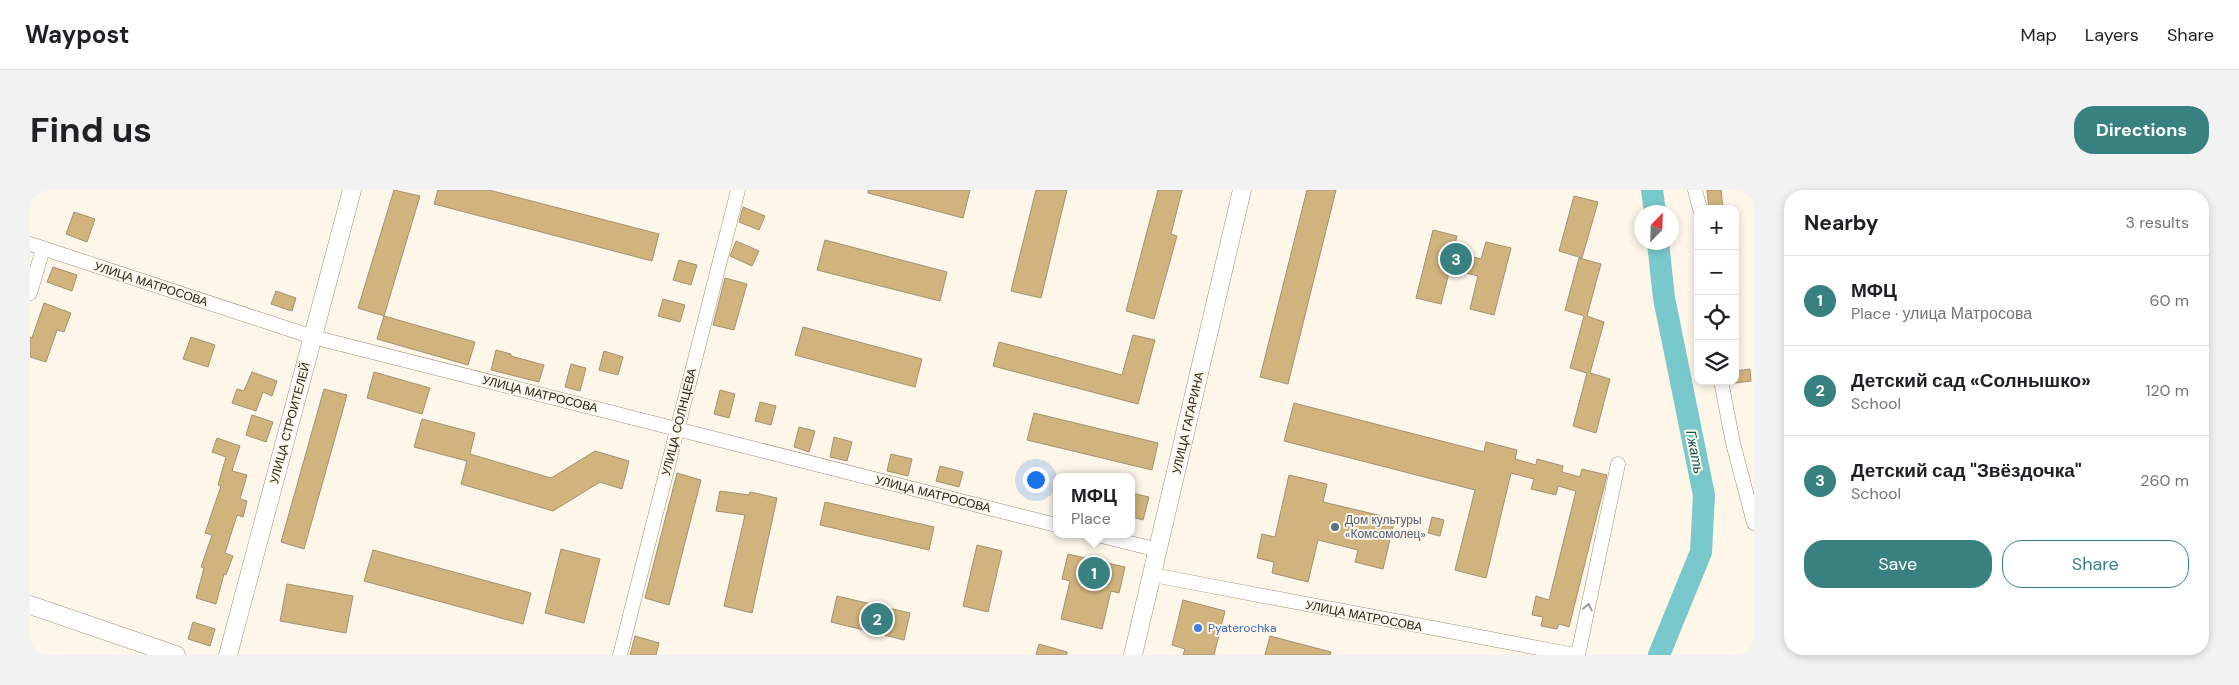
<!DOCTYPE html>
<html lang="en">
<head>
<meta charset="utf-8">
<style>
  :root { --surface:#fff; --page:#f2f2f2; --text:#202124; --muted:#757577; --line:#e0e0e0; --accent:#398181 }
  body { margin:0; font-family:"DM Sans",sans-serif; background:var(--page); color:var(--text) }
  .controls { position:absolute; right:15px; top:15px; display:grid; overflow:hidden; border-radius:10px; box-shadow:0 2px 8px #0003 }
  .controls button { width:45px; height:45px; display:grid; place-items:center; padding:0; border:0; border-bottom:1px solid var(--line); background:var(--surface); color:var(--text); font:25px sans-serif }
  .compass { position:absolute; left:1604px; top:15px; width:45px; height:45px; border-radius:50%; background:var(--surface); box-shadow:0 2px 8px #0003; rotate:23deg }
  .you { position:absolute; left:1005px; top:289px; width:18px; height:18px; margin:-12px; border:4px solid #fff; border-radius:50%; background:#1a73e8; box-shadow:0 0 0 8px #1a73e833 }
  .badge { display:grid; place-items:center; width:32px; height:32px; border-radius:50%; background:var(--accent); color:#fff; font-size:16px; font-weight:700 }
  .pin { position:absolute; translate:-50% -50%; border:2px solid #fff; box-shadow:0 1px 5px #0006 }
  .popup { position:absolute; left:1023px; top:283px; width:82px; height:65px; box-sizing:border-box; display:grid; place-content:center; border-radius:10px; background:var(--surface); filter:drop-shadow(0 1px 4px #0005); font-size:16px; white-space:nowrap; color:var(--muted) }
  .popup b { font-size:19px; color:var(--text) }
  .popup::after { content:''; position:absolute; left:50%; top:100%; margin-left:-10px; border:10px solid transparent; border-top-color:var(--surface) }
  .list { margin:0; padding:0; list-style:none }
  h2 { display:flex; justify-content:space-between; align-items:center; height:65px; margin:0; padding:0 20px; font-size:21px }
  h2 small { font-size:16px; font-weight:400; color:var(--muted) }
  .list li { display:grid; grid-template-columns:32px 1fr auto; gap:15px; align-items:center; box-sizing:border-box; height:90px; padding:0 20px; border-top:1px solid var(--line) }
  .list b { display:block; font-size:19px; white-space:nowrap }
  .list p { margin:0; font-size:16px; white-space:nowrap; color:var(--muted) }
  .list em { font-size:16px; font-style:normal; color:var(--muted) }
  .actions { display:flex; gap:10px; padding:15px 20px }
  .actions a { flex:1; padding:11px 0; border:1px solid var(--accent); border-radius:20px; text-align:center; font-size:18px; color:var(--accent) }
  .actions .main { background:var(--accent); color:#fff }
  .icon { flex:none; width:28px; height:28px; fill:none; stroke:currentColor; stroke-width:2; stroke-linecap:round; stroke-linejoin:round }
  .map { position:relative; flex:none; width:1724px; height:465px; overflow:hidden; border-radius:20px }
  header { display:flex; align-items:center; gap:30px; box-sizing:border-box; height:70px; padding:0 25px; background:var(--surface); border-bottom:1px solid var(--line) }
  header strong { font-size:24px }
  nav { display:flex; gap:28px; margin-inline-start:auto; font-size:18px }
  .intro { display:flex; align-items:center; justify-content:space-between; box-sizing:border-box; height:120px; padding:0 30px }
  h1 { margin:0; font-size:35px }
  .button { padding:12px 22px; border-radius:20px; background:var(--accent); color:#fff; font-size:18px; font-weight:700 }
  main { display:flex; gap:30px; padding:0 30px }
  aside { flex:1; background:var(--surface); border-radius:20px; box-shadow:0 2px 8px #0003 }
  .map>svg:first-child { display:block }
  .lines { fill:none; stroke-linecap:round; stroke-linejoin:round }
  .river { stroke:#79c9cc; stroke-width:22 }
  .building { fill:#d1b37d; stroke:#a29274 }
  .minor-casing { stroke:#a19174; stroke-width:15 }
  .major-casing { stroke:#a19174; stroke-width:19 }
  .minor { stroke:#fff; stroke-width:14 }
  .major { stroke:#fff; stroke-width:18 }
  .oneway { stroke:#9f9c97 }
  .service-dot { fill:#5c6f8a; stroke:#fdf6e9; stroke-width:2 }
  .shop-dot { fill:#3f7fe0; stroke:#fdf6e9; stroke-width:2 }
  .labels { text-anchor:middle; stroke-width:4; stroke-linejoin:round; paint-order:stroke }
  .street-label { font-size:12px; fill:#2a2317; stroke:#fdf6e9 }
  .service-label { font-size:12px; fill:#4e5e75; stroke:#fdf6e9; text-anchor:start }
  .shop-label { font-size:12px; fill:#366cbe; stroke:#fdf6e9; text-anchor:start }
  .water-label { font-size:14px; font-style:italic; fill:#095255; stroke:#fdf6e9 }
</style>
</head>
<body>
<header>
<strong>Waypost</strong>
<nav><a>Map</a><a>Layers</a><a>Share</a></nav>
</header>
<div class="intro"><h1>Find us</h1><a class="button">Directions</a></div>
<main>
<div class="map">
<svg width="1724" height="465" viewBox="0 0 1724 465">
  <rect width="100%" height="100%" fill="#fdf6e9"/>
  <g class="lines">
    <!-- river -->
    <path class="river" d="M 1622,0 L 1625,22
      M 1628,52 L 1634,108 L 1674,305 L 1671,362 L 1629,465"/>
  </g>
  <!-- building -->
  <path class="building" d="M 364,0 L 390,6 L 354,126 L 328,118 Z
    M 408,0 L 459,0 L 629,44 L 622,71 L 404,14 Z
    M 838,0 L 940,0 L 933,28 L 838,3 Z
    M 1006,0 L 1037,0 L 1011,108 L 981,101 Z
    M 1128,0 L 1152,0 L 1141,44 L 1147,46 L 1124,129 L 1096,121 Z
    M 1277,0 L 1306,0 L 1258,194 L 1230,187 Z
    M 1677,0 L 1691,0 L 1693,19 L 1679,19 Z
    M 1544,6 L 1568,12 L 1552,68 L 1529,61 Z
    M 713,17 L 735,26 L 729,40 L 709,32 Z
    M 44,22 L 65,29 L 57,52 L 36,44 Z
    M 1403,40 L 1427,46 L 1423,62 L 1451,69 L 1456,52 L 1481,58 L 1464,125 L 1440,119 L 1448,86 L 1420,79 L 1411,114 L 1386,108 Z
    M 795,50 L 917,82 L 910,111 L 787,80 Z
    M 706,51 L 729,61 L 722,76 L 700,66 Z
    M 1549,68 L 1571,74 L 1557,126 L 1574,132 L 1560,183 L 1580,189 L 1566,243 L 1543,236 L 1557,183 L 1540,178 L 1554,126 L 1535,120 Z
    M 649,70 L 667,75 L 661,95 L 643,90 Z
    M 23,77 L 47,85 L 42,101 L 17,92 Z
    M 695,88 L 717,94 L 704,140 L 683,135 Z
    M 246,101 L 266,108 L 262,121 L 241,114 Z
    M 633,109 L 655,115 L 650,132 L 628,126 Z
    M 14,113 L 41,123 L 34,142 L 27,140 L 16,172 L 0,167 L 0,147 L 2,148 Z
    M 354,126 L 445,152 L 438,175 L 347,149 Z
    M 773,137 L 892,169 L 885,197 L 765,165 Z
    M 1103,145 L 1125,150 L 1108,214 L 963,176 L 969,152 L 1092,185 Z
    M 161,147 L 185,155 L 178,177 L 153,169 Z
    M 466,160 L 481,164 L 481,166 L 514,175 L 509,192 L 461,180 Z
    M 574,161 L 593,167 L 588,185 L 569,180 Z
    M 541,174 L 556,178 L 550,201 L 535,197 Z
    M 1720,179 L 1721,191 L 1705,193 L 1705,181 Z
    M 222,182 L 247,191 L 242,206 L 233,202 L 226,221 L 202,213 L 207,199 L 214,201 Z
    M 344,182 L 400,198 L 392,224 L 337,208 Z
    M 294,199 L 317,205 L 274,359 L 251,352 Z
    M 690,200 L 705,204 L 699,228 L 684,224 Z
    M 730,212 L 746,216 L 741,235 L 725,231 Z
    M 1264,213 L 1454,262 L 1456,252 L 1487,260 L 1485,269 L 1506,275 L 1507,269 L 1533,276 L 1532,282 L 1550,287 L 1552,279 L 1577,285 L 1539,437 L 1529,434 L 1527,439 L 1511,436 L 1513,427 L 1502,425 L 1506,406 L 1519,410 L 1546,301 L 1528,296 L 1526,305 L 1501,299 L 1504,289 L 1481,283 L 1456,388 L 1425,380 L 1445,300 L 1254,251 Z
    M 1004,223 L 1128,253 L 1122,280 L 997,250 Z
    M 222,225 L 243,232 L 236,252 L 216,245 Z
    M 392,229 L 445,243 L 440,264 L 521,288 L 565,261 L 599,271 L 592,299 L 570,292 L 523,321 L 431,294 L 437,271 L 384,257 Z
    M 769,237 L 785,241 L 779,262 L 764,257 Z
    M 804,247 L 822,252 L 817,271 L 800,267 Z
    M 187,248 L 210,256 L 202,281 L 217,285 L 210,309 L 217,311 L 213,327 L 207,325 L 195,363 L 203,366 L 196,385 L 194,384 L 186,414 L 166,408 L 174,378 L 171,377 L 182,345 L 175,343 L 191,296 L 188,295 L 196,267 L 182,262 Z
    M 861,264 L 882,269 L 878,286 L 857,281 Z
    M 910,276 L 933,282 L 929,297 L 906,291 Z
    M 647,283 L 671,290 L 639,415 L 615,408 Z
    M 1259,285 L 1297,294 L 1293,312 L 1365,329 L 1353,379 L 1325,372 L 1328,360 L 1288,350 L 1278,392 L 1242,383 L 1244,372 L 1227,368 L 1232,344 L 1245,347 Z
    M 690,301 L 719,305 L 720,302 L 747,308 L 722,423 L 694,416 L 715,325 L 686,321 Z
    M 1102,303 L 1119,307 L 1113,330 L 1102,327 Z
    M 795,312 L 904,337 L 899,360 L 790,335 Z
    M 1402,327 L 1414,330 L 1410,346 L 1398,343 Z
    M 947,355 L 972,361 L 958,422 L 933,416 Z
    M 531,359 L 570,369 L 554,433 L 515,423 Z
    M 343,360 L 501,403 L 493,434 L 334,391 Z
    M 1038,364 L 1095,377 L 1089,403 L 1081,401 L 1072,439 L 1031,429 L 1040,391 L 1032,389 Z
    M 257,394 L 323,406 L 316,443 L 250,431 Z
    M 807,406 L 880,423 L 874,450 L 801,432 Z
    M 1153,410 L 1195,421 L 1184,465 L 1153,465 L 1155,459 L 1142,455 Z
    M 163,432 L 185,439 L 180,456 L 158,449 Z
    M 605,446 L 629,453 L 626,465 L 600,465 Z
    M 1240,446 L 1301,462 L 1300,465 L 1235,465 Z
    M 1009,454 L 1037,462 L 1037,465 L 1006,465 Z"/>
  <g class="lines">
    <defs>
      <path id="minor" d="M 1665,0 L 1670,19
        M 0,54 L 283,147 L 1026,335
        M 0,103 L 13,59
        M 1691,191 L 1703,253 L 1724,333
        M 1064,344 L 1128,360
        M 1123,385 L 1545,465
        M 590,465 L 708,0
        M 1548,465 L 1588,274"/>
      <path id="major" d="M 0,415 L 146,465
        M 198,465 L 322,0
        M 1103,465 L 1212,0"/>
    </defs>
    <!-- minor casing -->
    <use href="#minor" class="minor-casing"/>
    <!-- major casing -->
    <use href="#major" class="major-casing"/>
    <!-- minor -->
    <use href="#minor" class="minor"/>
    <!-- major -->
    <use href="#major" class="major"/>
  </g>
  <!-- one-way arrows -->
  <defs><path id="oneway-chevron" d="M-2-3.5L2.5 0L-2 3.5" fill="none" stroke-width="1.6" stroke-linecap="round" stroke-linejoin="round" transform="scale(1.25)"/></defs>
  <use class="oneway" href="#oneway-chevron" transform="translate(1558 417) rotate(-78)"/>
  <!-- markers -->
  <circle class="service-dot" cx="1305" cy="337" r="5"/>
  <circle class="shop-dot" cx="1168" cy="438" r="5"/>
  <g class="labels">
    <!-- street labels -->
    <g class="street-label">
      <text transform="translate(121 94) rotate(18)" y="4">УЛИЦА МАТРОСОВА</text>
      <text transform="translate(510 204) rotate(14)" y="4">УЛИЦА МАТРОСОВА</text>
      <text transform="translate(649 232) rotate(-76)" y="4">УЛИЦА СОЛНЦЕВА</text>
      <text transform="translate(260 233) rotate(-75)" y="4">УЛИЦА СТРОИТЕЛЕЙ</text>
      <text transform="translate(1158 233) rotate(-77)" y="4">УЛИЦА ГАГАРИНА</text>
      <text transform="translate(903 304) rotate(14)" y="4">УЛИЦА МАТРОСОВА</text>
      <text transform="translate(1334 426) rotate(11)" y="4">УЛИЦА МАТРОСОВА</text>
    </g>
    <!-- service labels -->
    <g class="service-label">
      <text x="1315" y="334">Дом культуры<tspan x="1315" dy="14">«Комсомолец»</tspan></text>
    </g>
    <!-- shop labels -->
    <g class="shop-label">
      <text x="1178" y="442">Pyaterochka</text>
    </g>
    <!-- water labels -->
    <g class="water-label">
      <text transform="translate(1665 262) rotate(79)" y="5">Гжать</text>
    </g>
  </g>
</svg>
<div class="controls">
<button>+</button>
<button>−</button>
<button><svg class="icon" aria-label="locate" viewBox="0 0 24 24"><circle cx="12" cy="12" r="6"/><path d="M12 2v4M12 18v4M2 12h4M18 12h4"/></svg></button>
<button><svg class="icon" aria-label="layers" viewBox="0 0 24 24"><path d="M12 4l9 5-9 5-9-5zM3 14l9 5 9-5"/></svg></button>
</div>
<svg class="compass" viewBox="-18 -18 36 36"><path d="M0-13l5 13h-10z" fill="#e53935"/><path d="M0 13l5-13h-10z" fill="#757577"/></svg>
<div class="you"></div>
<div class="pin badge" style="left:1064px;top:383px">1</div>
<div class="popup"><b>МФЦ</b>Place</div>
<div class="pin badge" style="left:847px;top:429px">2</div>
<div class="pin badge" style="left:1426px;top:69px">3</div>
</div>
<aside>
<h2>Nearby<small>3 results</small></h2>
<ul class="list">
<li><span class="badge">1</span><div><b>МФЦ</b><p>Place · улица Матросова</p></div><em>60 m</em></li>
<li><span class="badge">2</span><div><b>Детский сад «Солнышко»</b><p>School</p></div><em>120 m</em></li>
<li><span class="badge">3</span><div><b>Детский сад &quot;Звёздочка&quot;</b><p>School</p></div><em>260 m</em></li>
</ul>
<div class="actions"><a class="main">Save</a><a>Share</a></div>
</aside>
</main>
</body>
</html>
